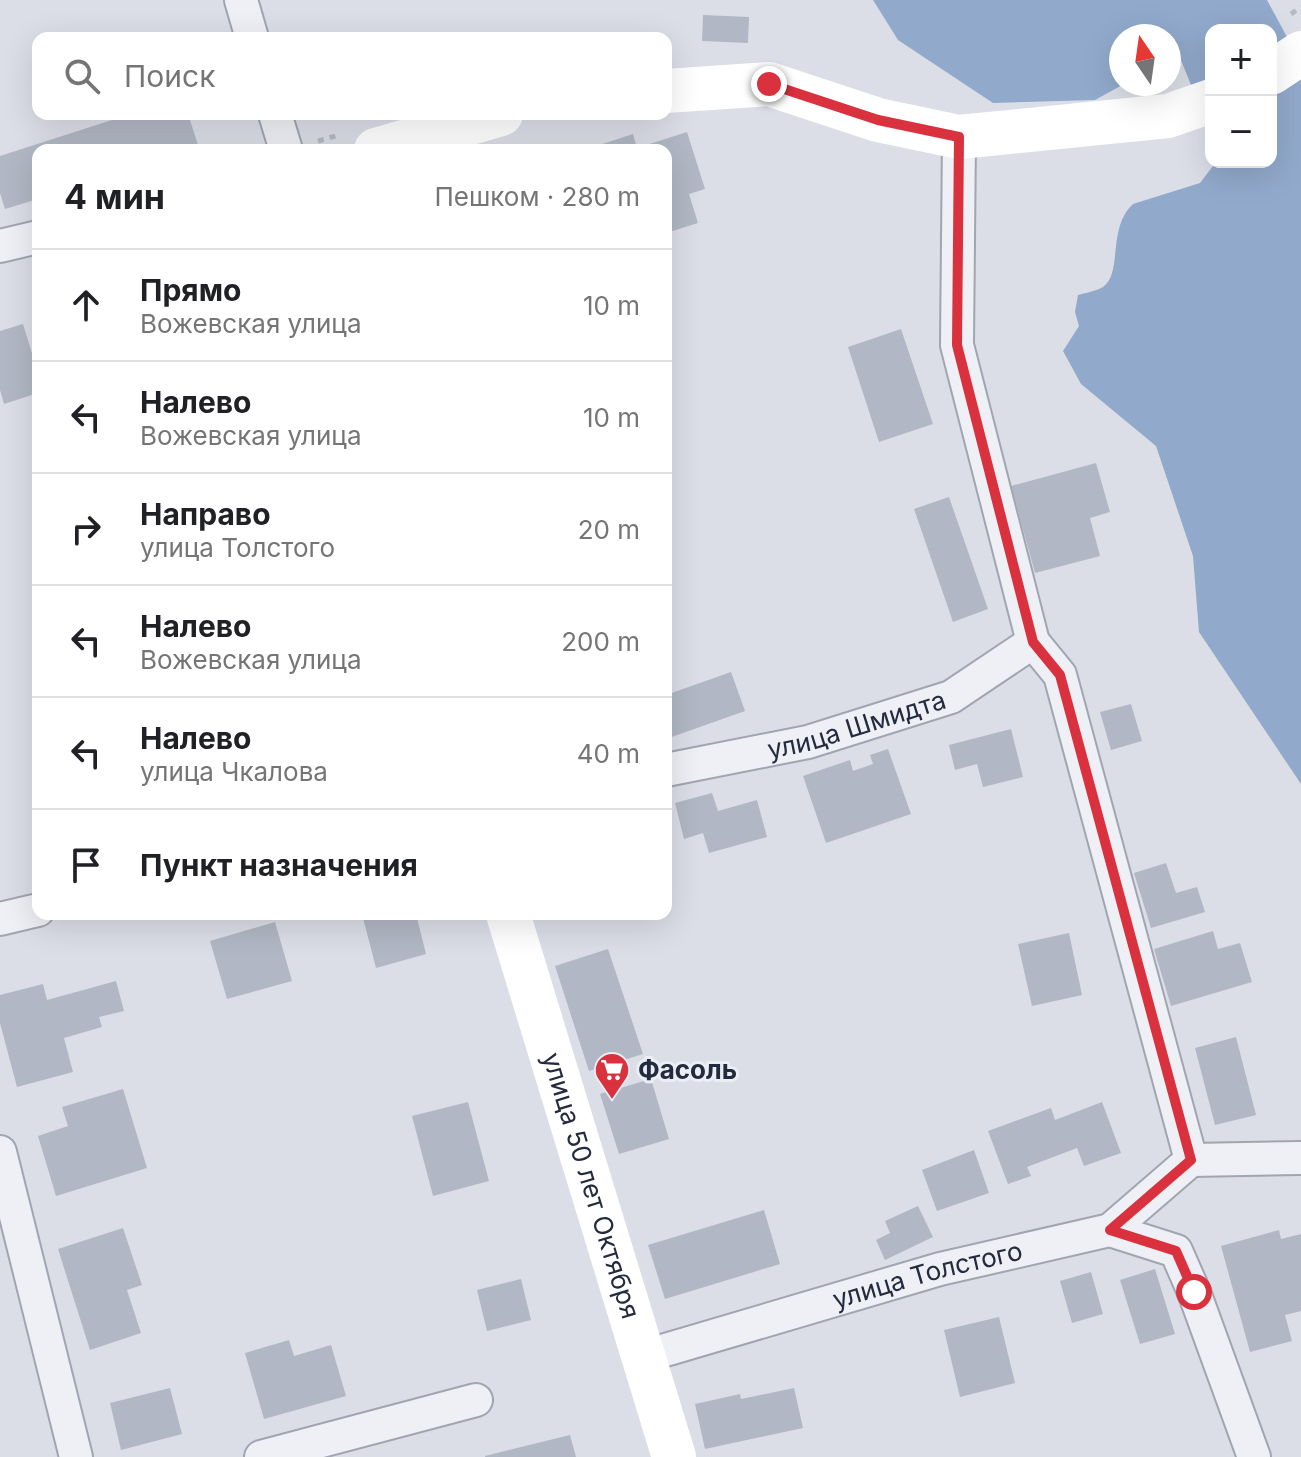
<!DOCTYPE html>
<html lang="ru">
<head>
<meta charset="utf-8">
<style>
  :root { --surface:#fff; --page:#f6f6f6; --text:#202124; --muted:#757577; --line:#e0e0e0 }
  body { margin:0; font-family:Inter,sans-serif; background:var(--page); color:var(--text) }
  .controls { position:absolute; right:24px; top:24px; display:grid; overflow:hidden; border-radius:16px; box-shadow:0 8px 32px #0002 }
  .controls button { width:72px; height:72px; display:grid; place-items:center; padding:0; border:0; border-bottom:2px solid var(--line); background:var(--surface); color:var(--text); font:40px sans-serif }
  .compass { position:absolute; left:1109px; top:24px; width:72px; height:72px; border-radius:50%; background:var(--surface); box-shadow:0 8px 32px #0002; rotate:347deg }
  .stop { position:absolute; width:24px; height:24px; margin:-18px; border:6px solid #da313e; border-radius:50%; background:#fff }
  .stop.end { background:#da313e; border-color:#fff; box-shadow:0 2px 8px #0008 }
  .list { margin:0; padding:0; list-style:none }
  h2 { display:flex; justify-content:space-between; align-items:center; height:104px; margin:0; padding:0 32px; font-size:34px }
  h2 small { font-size:26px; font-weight:400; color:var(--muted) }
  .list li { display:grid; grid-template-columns:52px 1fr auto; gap:24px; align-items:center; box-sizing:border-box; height:112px; padding:0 32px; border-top:2px solid var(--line) }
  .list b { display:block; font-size:30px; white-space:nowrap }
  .list p { margin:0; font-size:26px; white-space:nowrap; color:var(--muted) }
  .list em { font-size:26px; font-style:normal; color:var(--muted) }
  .icon { flex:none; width:44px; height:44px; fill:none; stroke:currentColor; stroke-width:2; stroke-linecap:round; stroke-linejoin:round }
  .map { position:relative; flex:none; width:1301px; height:1457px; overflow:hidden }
  .search { position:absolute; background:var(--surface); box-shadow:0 8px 32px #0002; left:32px; top:32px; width:640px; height:88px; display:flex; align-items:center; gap:20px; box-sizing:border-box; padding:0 28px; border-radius:16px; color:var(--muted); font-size:30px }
  .panel { position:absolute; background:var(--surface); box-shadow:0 8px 32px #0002; left:32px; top:144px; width:640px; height:776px; border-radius:16px }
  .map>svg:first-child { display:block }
  .water { fill:#91a9cb }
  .building { fill:#b1b7c4 }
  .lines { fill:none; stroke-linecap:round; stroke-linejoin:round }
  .street-casing { stroke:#a0a5b1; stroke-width:36 }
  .path { stroke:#b5b9c2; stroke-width:5; stroke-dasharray:6 6; stroke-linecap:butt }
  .street { stroke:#eef0f5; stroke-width:32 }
  .secondary { stroke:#fff; stroke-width:44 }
  .route { stroke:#da313e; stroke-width:10 }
  .labels { text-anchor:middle; stroke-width:6; stroke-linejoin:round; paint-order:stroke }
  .street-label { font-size:26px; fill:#242b3e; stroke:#eaeef5 }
  .poi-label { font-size:26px; font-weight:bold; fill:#242b3e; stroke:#eaeef5; text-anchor:start }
</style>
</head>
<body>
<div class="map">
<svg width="1301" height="1457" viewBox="0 0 1301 1457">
  <rect width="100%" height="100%" fill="#dbdee7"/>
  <!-- water -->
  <path class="water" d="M 873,0 L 1267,0 L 1301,63 L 1301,784 L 1199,632 L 1193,556 L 1156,446 L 1081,384 L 1063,351 L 1079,326 L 1075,312 L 1078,295 C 1085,293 1096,291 1103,287 C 1123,273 1107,228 1133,204 L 1200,183 L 1216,162 L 1271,162 L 1271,30 L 1211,30 L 1211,135 L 1179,55 L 1169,60 L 1169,36 L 1121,36 L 1121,84 L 1124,84 L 1095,100 L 993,103 L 898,40 Z"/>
  <!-- building -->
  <path class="building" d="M 703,15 L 749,17 L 748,43 L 702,41 Z
    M 113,114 L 188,114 L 199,148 L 38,150 L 38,199 L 5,209 L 0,193 L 0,156 L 115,119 Z
    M 687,132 L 705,189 L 689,194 L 698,223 L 666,233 L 666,150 L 584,150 L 633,134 L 637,148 Z
    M 23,324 L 38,373 L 38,393 L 4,404 L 0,390 L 0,331 Z
    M 901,329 L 933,424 L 879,442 L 848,347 Z
    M 1096,463 L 1110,512 L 1090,518 L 1100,556 L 1035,573 L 1011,486 Z
    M 949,497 L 988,609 L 953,622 L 914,509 Z
    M 731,672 L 745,711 L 666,739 L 666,695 Z
    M 1131,704 L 1142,741 L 1111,750 L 1100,712 Z
    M 1011,729 L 1023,777 L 983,787 L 977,764 L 955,770 L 949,745 Z
    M 888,749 L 911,814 L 826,843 L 803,776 L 850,760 L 853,771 L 873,764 L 870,755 Z
    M 712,793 L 718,811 L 757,800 L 767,837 L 709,853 L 703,833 L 684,839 L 675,803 Z
    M 1166,863 L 1176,893 L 1197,887 L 1205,912 L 1151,928 L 1134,873 Z
    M 362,914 L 416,914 L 426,954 L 376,968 Z
    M 275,922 L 292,981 L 227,999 L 210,941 Z
    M 1213,931 L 1218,949 L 1240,943 L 1252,982 L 1171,1006 L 1154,949 Z
    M 1069,933 L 1082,995 L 1032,1006 L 1018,944 Z
    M 608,949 L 643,1054 L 589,1071 L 555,966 Z
    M 116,981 L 124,1011 L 99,1017 L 102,1027 L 64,1038 L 73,1072 L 17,1087 L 0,1023 L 0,995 L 43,984 L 47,1000 Z
    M 1236,1037 L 1256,1115 L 1215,1125 L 1195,1048 Z
    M 651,1079 L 669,1139 L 619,1154 L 600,1094 Z
    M 123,1089 L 147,1168 L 56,1196 L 38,1136 L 68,1126 L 62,1107 Z
    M 468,1102 L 489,1181 L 433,1196 L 412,1116 Z
    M 1102,1102 L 1121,1153 L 1084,1166 L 1077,1148 L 1027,1167 L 1031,1176 L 1008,1184 L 988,1131 L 1051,1108 L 1055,1120 Z
    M 974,1150 L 989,1193 L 937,1211 L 922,1170 Z
    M 918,1206 L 933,1237 L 885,1260 L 876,1240 L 890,1233 L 885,1221 Z
    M 764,1210 L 780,1264 L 665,1299 L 648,1245 Z
    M 123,1228 L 142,1285 L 127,1290 L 141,1333 L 90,1350 L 58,1249 Z
    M 1279,1230 L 1281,1239 L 1301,1234 L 1301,1311 L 1285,1315 L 1292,1341 L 1250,1352 L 1221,1246 Z
    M 1155,1269 L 1175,1334 L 1140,1344 L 1120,1280 Z
    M 1091,1272 L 1103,1314 L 1072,1323 L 1060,1281 Z
    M 521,1279 L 531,1320 L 487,1331 L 477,1290 Z
    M 999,1317 L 1015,1383 L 960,1397 L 944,1330 Z
    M 289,1340 L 294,1356 L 331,1345 L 346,1396 L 264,1419 L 245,1353 Z
    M 170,1388 L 182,1434 L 121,1450 L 110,1403 Z
    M 794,1388 L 803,1428 L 705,1449 L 695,1404 L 740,1394 L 741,1399 Z
    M 570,1435 L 576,1457 L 485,1457 L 485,1456 Z"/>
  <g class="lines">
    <defs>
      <g id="street">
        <path d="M 241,0 L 252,38"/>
        <path d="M 275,114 L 286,150"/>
        <path d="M 959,137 L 957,345 L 1033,642 L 1060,675 L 1191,1160"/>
        <path d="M 0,246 L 38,237"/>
        <path id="s1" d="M 666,770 L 808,742 L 951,697 L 1033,642"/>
        <path d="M 0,919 L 38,910"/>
        <path d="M 0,1152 L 76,1457"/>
        <path d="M 1191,1160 L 1301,1158"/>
        <path d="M 1110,1230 L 1176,1251 L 1194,1292 L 1254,1457"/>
        <path id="s2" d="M 645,1356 L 940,1269 L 1110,1230 L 1191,1160"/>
        <path d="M 261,1457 L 476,1400"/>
      </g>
    </defs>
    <!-- street casing -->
    <use href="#street" class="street-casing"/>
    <!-- path -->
    <path class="path" d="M 1291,14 L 1301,7
      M 318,141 L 339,135"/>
    <!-- street -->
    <use href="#street" class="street"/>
    <!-- secondary -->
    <g class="secondary">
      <path d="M 1271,73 L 1301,53"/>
      <path d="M 666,91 L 769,84 L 878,120 L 959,137 L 1168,116 L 1211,101"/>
      <path d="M 376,150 L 501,114"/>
      <path id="s3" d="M 508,914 L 674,1457"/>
    </g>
  </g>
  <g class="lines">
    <!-- route -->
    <path class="route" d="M 769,84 L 878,120 L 959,137 L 957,345 L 1033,642 L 1060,675 L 1191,1160 L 1110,1230 L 1176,1251 L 1194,1292"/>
  </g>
  <!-- icons -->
  <defs>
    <symbol id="supermarket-pin" viewBox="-11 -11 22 30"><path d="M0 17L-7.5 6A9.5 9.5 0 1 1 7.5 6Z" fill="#da313e" stroke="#eaeef5"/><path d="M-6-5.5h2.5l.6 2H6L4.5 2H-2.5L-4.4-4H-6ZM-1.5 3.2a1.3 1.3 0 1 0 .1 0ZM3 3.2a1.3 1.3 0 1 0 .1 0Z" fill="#fff"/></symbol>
  </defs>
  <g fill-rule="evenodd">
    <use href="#supermarket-pin" x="592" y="1050" width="40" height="54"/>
  </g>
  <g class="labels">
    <!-- street labels -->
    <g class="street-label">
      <text dy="9" stroke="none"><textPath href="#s1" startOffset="196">улица Шмидта</textPath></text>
      <text dy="9" stroke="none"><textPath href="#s3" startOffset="284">улица 50 лет Октября</textPath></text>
      <text dy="9" stroke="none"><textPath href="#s2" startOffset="294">улица Толстого</textPath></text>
    </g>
    <!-- poi labels -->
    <g class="poi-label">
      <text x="638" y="1079">Фасоль</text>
    </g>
  </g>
</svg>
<div class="controls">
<button>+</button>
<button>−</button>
</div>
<svg class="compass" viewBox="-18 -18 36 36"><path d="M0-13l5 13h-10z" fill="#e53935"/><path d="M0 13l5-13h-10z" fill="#757577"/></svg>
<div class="stop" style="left:1194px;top:1292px"></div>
<div class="stop end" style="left:769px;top:84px"></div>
<div class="search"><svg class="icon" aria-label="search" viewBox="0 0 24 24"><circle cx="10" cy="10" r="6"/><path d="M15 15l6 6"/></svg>Поиск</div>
<section class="panel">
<h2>4 мин<small>Пешком · 280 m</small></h2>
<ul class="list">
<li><svg class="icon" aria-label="ahead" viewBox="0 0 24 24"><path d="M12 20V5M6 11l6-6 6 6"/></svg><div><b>Прямо</b><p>Вожевская улица</p></div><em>10 m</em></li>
<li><svg class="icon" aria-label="left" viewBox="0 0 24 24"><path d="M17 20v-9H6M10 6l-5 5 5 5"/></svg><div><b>Налево</b><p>Вожевская улица</p></div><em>10 m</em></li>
<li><svg class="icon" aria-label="right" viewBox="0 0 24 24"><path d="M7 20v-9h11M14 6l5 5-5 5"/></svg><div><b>Направо</b><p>улица Толстого</p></div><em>20 m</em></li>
<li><svg class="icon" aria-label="left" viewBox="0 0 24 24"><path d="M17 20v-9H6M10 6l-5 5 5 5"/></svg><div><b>Налево</b><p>Вожевская улица</p></div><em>200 m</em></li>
<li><svg class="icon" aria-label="left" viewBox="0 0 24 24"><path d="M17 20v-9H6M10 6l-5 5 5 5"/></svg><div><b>Налево</b><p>улица Чкалова</p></div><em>40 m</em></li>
<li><svg class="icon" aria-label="arrive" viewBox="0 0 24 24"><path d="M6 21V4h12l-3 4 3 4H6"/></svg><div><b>Пункт назначения</b></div></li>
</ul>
</section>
</div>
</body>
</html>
